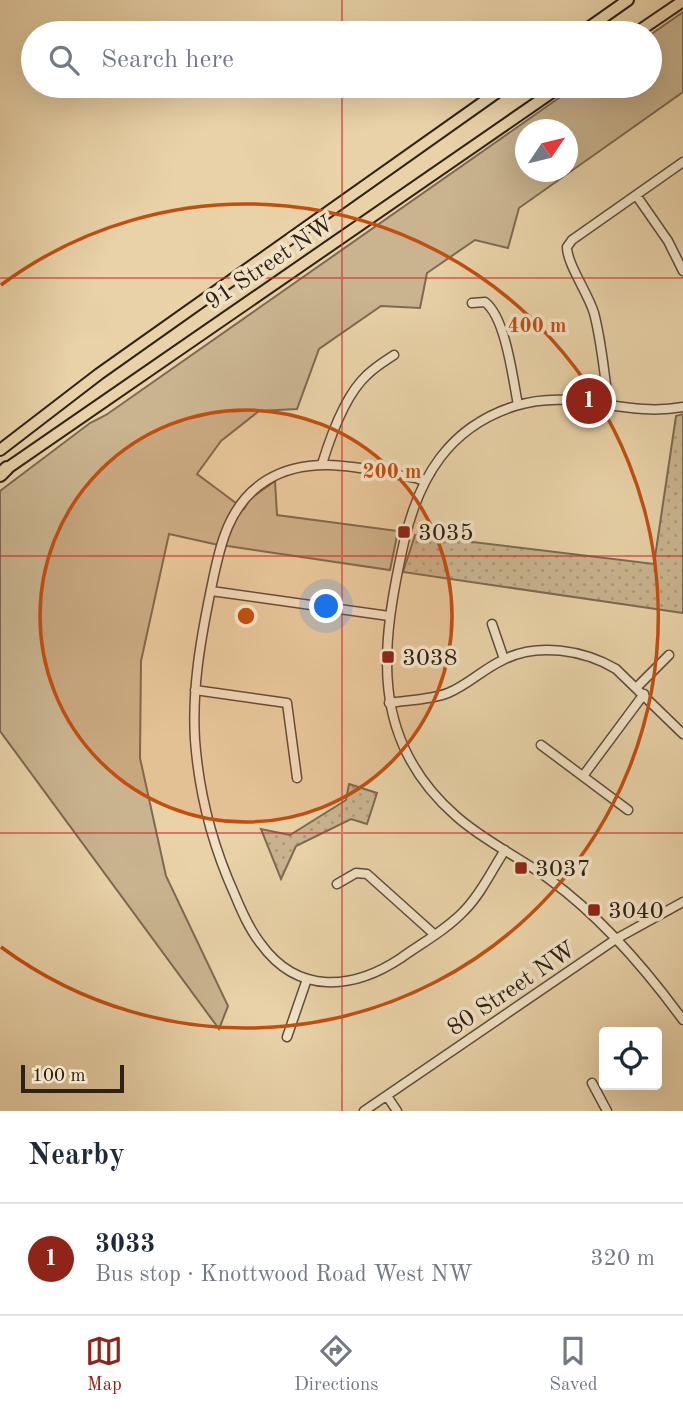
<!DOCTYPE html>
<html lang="en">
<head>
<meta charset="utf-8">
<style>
  :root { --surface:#fff; --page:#f6f6f7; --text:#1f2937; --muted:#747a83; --line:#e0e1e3; --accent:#8f2418 }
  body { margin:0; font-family:"Old Standard TT",serif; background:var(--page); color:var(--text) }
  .controls { position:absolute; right:21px; bottom:21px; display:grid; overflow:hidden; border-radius:7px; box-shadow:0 7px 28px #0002 }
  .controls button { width:63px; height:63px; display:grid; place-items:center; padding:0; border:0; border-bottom:2px solid var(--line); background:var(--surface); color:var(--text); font:35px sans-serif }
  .compass { position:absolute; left:515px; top:119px; width:63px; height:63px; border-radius:50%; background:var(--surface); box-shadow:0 7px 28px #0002; rotate:55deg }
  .scale { position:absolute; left:21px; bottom:18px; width:103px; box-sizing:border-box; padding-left:7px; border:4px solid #2e2116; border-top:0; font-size:19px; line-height:24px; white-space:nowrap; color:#2e2116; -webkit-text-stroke:5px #f1e2c6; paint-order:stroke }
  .you { position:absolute; left:327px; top:607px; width:24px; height:24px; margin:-18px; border:5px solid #fff; border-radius:50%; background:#1a73e8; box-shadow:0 0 0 10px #1a73e833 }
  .badge { display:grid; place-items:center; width:46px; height:46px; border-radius:50%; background:var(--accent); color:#fff; font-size:23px; font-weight:700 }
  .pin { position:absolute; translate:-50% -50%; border:4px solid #fff; box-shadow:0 2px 7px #0006 }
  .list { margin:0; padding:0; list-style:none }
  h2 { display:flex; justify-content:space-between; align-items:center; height:91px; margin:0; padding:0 28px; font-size:30px }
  h2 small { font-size:23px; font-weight:400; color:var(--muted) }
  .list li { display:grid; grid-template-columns:46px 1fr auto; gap:21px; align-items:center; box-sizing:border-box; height:112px; padding:0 28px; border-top:2px solid var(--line) }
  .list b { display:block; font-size:26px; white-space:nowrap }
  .list p { margin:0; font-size:23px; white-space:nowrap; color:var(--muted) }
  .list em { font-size:23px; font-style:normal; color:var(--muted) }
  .icon { flex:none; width:38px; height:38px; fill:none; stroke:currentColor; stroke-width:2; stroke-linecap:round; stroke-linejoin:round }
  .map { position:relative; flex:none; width:683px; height:1111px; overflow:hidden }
  .search { position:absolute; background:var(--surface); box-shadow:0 7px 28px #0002; left:21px; right:21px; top:21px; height:77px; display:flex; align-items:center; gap:18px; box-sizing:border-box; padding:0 24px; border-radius:38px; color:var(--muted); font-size:26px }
  .sheet { height:203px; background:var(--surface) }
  nav { display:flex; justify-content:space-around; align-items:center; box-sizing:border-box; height:98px; border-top:2px solid var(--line); background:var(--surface); font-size:19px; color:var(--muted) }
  nav a { display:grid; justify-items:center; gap:4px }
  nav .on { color:var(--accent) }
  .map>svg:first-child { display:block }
  .grass { fill:#c9b48f; stroke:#7c6a52; stroke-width:2; fill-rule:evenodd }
  .park { fill:url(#park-dots); stroke:#7c6a52; stroke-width:2 }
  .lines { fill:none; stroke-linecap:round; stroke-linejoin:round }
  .minor-casing { stroke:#5d4d3a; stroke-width:11 }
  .major-casing { stroke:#2e2116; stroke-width:14 }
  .highway-casing { stroke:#2e2116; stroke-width:16 }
  .minor { stroke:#f1e2c6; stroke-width:8 }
  .major { stroke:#e9d2a8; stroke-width:10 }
  .highway { stroke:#e9d2a8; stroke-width:12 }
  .grid { fill:none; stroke:#d62828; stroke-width:2; stroke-opacity:0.55 }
  .ring { fill:none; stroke:#c34e0e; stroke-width:3.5 }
  .poi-dot { fill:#8f2418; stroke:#f1e2c6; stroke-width:2.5 }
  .labels { text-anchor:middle; stroke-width:7; stroke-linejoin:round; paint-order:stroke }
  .street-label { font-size:24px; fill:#2e2116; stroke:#f1e2c6 }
  .poi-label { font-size:24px; fill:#2e2116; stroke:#f1e2c6; text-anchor:start }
  .centre { fill:#c34e0e; stroke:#f1e2c6; stroke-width:3.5 }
  .ring-label { font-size:21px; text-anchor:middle; font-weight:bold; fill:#c34e0e; stroke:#f1e2c6; stroke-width:7; stroke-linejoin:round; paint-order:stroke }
</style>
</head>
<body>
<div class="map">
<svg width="683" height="1111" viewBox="0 0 683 1111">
  <defs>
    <pattern id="park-dots" width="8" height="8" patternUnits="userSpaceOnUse" patternTransform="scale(1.75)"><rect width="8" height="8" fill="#c9b48f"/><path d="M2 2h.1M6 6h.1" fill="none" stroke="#ad9a7b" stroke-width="1.8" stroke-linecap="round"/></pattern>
  </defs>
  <rect width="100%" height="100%" fill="#e9d2a8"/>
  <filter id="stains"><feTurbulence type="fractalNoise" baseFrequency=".00286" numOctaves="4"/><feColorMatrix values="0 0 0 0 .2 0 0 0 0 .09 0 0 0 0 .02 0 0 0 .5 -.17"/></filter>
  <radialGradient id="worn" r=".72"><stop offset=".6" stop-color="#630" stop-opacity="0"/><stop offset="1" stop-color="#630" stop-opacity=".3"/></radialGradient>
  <!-- grass -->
  <path class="grass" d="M 683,12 L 683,92 L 519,208 L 508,248 L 475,240 L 427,273 L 420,308 L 381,306 L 319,349 L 297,409 L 259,411 L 221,441 L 197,474 L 244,509 L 250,499 L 275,481 L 277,515 L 398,531 L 390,570 L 214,544 L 169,534 L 141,661 L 140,758 L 166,876 L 228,1006 L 219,1029 L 0,731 L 0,491 L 90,423 L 106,415 L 576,86 L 650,86 L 650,35 ZM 526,130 L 568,130 L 568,172 L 526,172 Z"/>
  <!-- park -->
  <path class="park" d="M 683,414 L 683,613 L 403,572 L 415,535 L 654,564 L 676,416 Z
    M 349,784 L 377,793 L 367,824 L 351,819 L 296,846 L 281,879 L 261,829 L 290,835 L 346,800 Z"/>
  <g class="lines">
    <defs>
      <path id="minor" d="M 636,195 L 668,241 L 683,271
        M 472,303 L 485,302 C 506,318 513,380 518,405
        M 609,405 C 604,375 602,343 594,313 C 588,293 567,264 567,247 L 572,240 L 683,162
        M 683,407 C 623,418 575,387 515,406 C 449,427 419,477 404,542 C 381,645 368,739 456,816 C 484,841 519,857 549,879 C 601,917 645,968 683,1020
        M 322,464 C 330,438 346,394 367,375 C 375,367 385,361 394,355
        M 424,481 L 416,478 C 368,470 312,452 267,480 C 226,505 219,551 210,594 C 200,643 192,690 195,740 C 199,794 212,844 234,893 C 241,910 249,929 261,944 C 298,995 353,990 401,958 C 422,943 446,930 464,911 C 481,894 492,870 505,850
        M 211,591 L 389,616
        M 492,624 L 504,659
        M 637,687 L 669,655
        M 195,690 L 287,703 L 297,778
        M 389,703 C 408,700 430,700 448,693 C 468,685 483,669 503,660 C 537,642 584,650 616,669 L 683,734
        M 541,745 L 628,810
        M 583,776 L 644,694
        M 337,884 L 356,873 L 367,874 L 435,935
        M 287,1037 L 307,979
        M 592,1083 L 607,1111
        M 387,1096 L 397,1111
        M 364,1111 L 616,939 L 683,902"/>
      <path id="major" d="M 581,33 L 628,0
        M 636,33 L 683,1
        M 0,450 L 99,374 L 506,86
        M 2,472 L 561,86"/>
      <path id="highway" d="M 0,475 L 7,468"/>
    </defs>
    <!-- minor casing -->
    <use href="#minor" class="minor-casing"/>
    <!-- major casing -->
    <use href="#major" class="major-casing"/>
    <!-- highway casing -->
    <use href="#highway" class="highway-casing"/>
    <!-- minor -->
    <use href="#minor" class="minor"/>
    <!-- major -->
    <use href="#major" class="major"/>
    <!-- highway -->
    <use href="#highway" class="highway"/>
  </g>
  <!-- grid -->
  <path class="grid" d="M 342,0 L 342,33M 342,86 L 342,1111M 0,278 L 683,278M 0,556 L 683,556M 0,833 L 683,833"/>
  <!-- distance rings -->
  <circle cx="246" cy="616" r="206" fill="#c34e0e" fill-opacity=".12"/>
  <g class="ring">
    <circle cx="246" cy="616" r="206"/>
    <path d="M1 285A412 412 0 1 1 1 947"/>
  </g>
  <!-- markers -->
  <g class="poi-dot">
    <rect x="397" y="525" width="14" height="14" rx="3.5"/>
    <rect x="381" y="650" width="14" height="14" rx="3.5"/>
    <rect x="514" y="861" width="14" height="14" rx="3.5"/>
    <rect x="587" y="903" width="14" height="14" rx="3.5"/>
  </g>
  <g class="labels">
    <!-- street labels -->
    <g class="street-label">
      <text transform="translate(269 262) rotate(-34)" y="8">91 Street NW</text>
      <text transform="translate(511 988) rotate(-34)" y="8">80 Street NW</text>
    </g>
    <!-- poi labels -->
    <g class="poi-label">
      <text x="418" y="540">3035</text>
      <text x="402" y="665">3038</text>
      <text x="535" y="876">3037</text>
      <text x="608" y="918">3040</text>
    </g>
  </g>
  <circle cx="246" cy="616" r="10" class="centre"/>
  <g class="ring-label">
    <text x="537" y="332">400 m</text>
    <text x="392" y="478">200 m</text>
  </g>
  <rect width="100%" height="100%" filter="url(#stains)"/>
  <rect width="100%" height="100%" fill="url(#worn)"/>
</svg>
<div class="controls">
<button><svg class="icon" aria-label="locate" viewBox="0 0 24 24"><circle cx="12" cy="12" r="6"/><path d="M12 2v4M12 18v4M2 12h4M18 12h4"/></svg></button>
</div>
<svg class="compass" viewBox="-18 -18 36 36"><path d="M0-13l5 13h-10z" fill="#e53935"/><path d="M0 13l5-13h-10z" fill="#747a83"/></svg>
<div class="scale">100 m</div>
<div class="you"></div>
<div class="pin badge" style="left:589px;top:401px">1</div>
<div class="search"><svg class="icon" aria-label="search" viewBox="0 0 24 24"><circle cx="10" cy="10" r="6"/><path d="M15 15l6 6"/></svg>Search here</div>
</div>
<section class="sheet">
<h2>Nearby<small></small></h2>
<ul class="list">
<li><span class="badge">1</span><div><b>3033</b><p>Bus stop · Knottwood Road West NW</p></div><em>320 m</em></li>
</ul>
</section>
<nav>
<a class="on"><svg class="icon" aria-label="map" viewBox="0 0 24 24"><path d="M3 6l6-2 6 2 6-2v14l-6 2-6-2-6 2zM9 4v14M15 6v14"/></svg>Map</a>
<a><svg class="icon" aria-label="directions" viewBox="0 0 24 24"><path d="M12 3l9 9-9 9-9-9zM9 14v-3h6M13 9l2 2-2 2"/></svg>Directions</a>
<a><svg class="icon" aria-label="saved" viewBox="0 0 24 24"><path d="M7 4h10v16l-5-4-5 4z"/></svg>Saved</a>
</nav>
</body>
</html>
